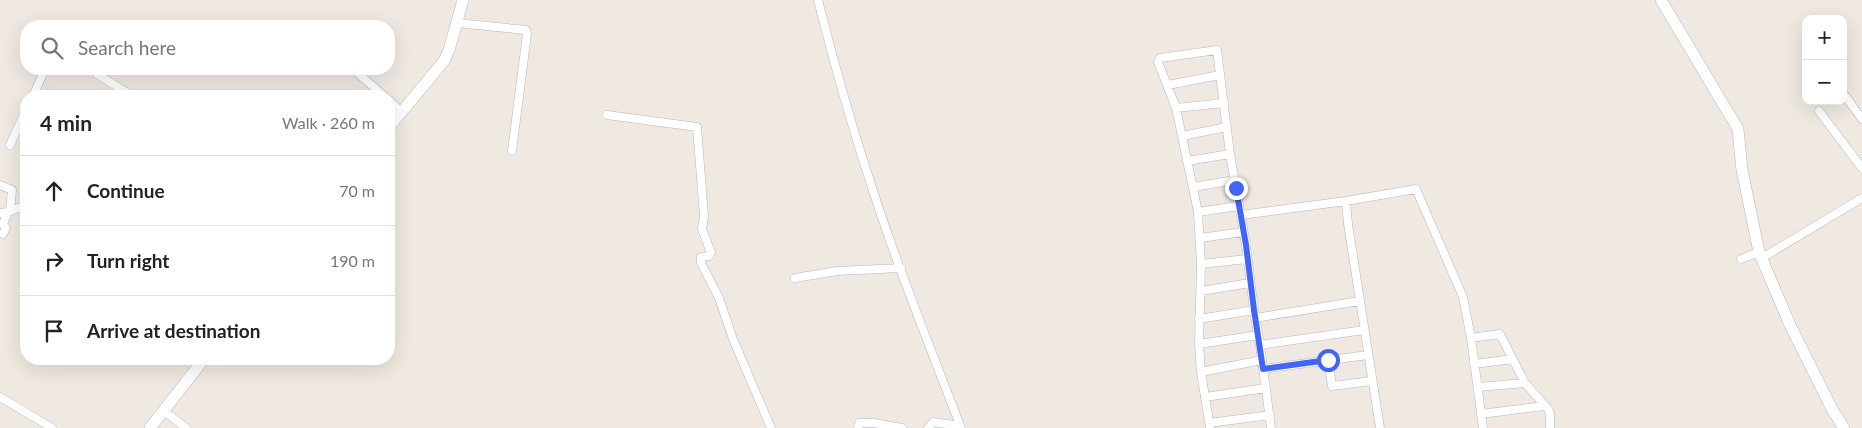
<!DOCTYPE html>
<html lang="en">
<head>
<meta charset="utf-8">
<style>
  :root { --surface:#fff; --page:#f6f6f6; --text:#222; --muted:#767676; --line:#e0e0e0 }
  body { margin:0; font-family:Lato,sans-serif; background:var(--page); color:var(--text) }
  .controls { position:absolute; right:15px; top:15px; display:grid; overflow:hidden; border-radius:10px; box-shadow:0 5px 20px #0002 }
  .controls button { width:45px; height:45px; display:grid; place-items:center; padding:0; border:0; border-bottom:1px solid var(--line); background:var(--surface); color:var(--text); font:25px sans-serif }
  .stop { position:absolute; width:15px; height:15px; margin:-11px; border:4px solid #4264fb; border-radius:50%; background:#fff }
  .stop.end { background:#4264fb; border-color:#fff; box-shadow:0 1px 5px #0008 }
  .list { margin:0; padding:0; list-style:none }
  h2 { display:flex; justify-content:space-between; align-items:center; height:65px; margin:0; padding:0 20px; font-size:21px }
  h2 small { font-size:16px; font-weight:400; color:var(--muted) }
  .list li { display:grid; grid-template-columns:32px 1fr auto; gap:15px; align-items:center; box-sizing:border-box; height:70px; padding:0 20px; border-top:1px solid var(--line) }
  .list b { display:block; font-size:19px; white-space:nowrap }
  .list em { font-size:16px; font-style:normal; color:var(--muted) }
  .icon { flex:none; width:28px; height:28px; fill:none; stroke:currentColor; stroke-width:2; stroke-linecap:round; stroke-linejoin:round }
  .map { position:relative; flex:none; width:1862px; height:428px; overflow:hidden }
  .search { position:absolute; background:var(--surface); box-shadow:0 5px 20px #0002; left:20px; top:20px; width:375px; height:55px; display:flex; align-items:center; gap:12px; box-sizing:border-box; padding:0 18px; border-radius:20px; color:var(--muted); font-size:19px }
  .panel { position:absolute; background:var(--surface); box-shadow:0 5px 20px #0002; left:20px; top:90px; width:375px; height:275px; border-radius:20px }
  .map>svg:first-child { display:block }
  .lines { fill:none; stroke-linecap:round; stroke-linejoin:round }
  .street-casing { stroke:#b4b7c1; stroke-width:9 }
  .secondary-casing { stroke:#b4b7c1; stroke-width:12 }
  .street { stroke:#fff; stroke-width:8 }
  .secondary { stroke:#fff; stroke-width:11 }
  .route { stroke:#4264fb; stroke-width:6 }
</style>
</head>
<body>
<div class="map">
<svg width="1862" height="428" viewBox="0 0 1862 428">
  <rect width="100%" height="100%" fill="#efe9e1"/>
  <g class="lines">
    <defs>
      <path id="street" d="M 818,0 C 833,59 849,117 868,175 C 895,261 929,344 961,428
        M 457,23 L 526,30 L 527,34 L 512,151
        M 93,69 L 97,74 L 132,96
        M 353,69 L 384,96
        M 1168,85 L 1220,75
        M 1843,93 L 1862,119
        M 33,96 L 45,69
        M 389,100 L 401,112
        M 1176,108 L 1224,103
        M 1819,111 L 1862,168
        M 607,115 L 697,127 L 704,216 L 702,229 L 711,253 L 709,256 L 701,257 L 701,263 L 719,298 L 733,339 L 771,428
        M 1182,136 L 1227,127
        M 10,145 L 26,110
        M 1187,161 L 1230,154
        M 0,185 L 12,190 L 10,211
        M 1193,187 L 1235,180
        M 1346,201 L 1348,224 L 1380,428
        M 8,212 L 26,205
        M 1198,212 L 1238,206
        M 0,213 L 8,212 L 3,224 L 6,228 L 3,234
        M 1241,215 L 1346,201 L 1416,189 L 1463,297 L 1471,338 L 1483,428
        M 1200,238 L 1243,232
        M 1762,258 L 1862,198
        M 1741,259 L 1759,252
        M 1201,264 L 1247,259
        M 795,278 L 837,271 L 901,268
        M 1201,291 L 1250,283
        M 1255,318 L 1360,301
        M 1199,319 L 1254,310
        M 1471,338 L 1500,334 L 1525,383 L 1548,409 L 1550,413 L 1550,428
        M 1199,344 L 1258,335
        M 1260,345 L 1364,330
        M 1328,360 L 1332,386 L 1372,381
        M 1474,364 L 1513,359
        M 1263,369 L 1368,355
        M 1201,372 L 1262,360
        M 1478,387 L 1525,383
        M 0,397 L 52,428
        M 1205,397 L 1266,388
        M 164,411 L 186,428
        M 1481,414 L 1544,406
        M 1209,423 L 1270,415
        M 858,428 L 859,423 L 874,423 L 902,428
        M 928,428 L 933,422 L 960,426
        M 1210,428 L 1201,372 L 1199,344 L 1201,264 L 1198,212 L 1176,108 L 1158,62 L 1160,58 L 1217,50 L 1230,154 L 1246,245 L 1254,310 L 1260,345 L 1271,428"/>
      <path id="secondary" d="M 1661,0 L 1738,129 L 1742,170 L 1759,252 L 1790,325 L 1832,409 L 1844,428
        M 389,127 L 444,61 L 449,50 L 463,0
        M 150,428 L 204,359"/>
    </defs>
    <!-- street casing -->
    <use href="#street" class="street-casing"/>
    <!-- secondary casing -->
    <use href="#secondary" class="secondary-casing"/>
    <!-- street -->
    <use href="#street" class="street"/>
    <!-- secondary -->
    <use href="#secondary" class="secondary"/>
  </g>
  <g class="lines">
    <!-- route -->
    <path class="route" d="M 1236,188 L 1246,245 L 1254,310 L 1263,369 L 1328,360"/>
  </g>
</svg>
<div class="controls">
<button>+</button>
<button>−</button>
</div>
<div class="stop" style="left:1328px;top:360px"></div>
<div class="stop end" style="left:1236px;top:188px"></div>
<div class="search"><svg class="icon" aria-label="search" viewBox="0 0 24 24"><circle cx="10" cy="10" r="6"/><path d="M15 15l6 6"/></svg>Search here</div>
<section class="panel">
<h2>4 min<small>Walk · 260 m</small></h2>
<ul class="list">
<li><svg class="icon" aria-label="ahead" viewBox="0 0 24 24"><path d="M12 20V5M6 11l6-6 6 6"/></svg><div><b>Continue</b></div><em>70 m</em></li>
<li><svg class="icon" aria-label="right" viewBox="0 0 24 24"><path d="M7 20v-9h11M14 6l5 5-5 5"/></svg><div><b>Turn right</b></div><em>190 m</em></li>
<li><svg class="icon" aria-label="arrive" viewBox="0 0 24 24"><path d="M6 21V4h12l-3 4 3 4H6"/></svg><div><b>Arrive at destination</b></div></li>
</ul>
</section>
</div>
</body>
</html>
